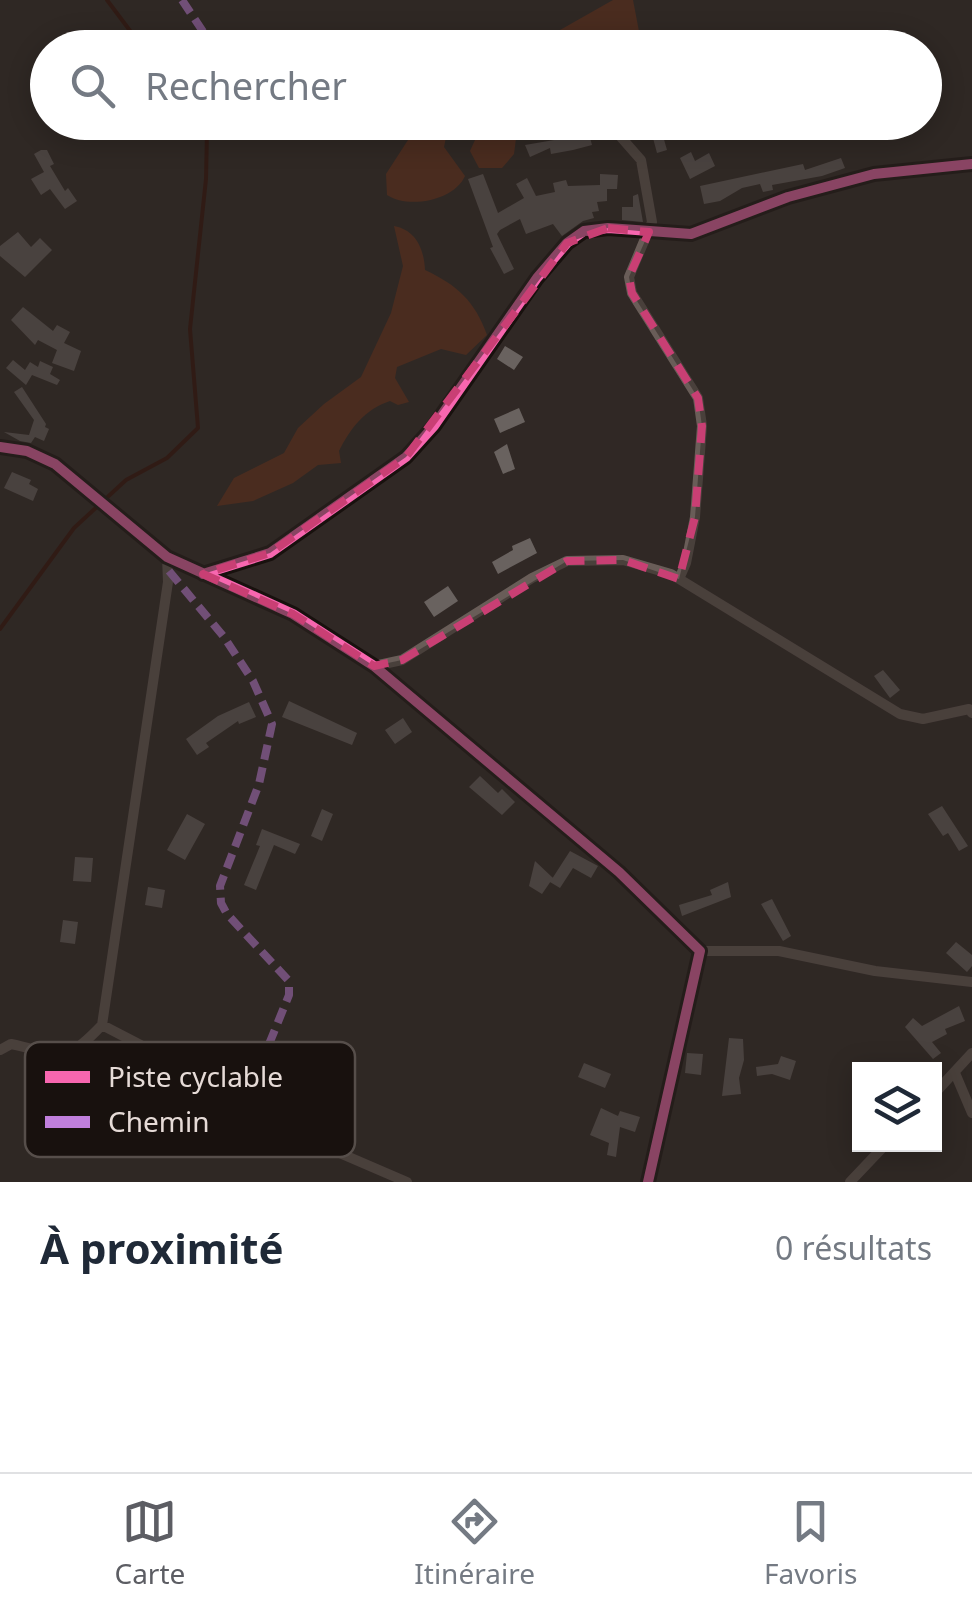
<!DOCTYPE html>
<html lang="fr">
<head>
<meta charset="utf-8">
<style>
  :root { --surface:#fff; --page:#f6f6f7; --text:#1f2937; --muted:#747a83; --line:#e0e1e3; --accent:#5c5d63 }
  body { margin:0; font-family:"Noto Sans",sans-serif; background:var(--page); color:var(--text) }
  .controls { position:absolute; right:30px; bottom:30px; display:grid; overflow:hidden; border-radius:0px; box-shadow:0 5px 25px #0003 }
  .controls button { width:90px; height:90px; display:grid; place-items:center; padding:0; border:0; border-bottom:2px solid var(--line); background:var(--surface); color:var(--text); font:50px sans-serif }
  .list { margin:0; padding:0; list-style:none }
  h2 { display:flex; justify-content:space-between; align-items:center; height:130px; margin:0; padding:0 40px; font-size:42px }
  h2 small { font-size:32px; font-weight:400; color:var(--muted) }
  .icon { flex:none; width:55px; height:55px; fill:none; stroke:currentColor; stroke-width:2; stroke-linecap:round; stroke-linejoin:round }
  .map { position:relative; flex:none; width:972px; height:1182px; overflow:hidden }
  .search { position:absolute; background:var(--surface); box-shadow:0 5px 25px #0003; left:30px; right:30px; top:30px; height:110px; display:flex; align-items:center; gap:25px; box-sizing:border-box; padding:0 35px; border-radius:55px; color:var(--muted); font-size:38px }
  .sheet { height:290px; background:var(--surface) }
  nav { display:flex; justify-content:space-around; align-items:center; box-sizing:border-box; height:140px; border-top:2px solid var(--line); background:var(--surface); font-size:28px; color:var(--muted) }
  nav a { display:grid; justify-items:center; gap:5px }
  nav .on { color:var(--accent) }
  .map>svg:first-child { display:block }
  .green { fill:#6b3219 }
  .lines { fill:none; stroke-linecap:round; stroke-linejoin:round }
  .stream { stroke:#320d03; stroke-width:4 }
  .building { fill:#69625f }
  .street { stroke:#695d58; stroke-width:10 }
  .quiet { stroke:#c07fdc; stroke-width:8; stroke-dasharray:15 8; stroke-linecap:butt }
  .cycleway-casing { stroke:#18110e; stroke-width:16 }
  .cycleway { stroke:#f766af; stroke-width:10 }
  .marked { fill:none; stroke:#c93f74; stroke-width:8; stroke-dasharray:20 12; stroke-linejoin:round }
  .key { fill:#18110e; stroke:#564e4a; stroke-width:2.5 }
  .key-label { font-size:28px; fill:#e6dbd7 }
</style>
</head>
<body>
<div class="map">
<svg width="972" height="1182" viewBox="0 0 972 1182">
  <rect width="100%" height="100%" fill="#302825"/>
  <!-- green -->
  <path class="green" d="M 613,0 L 633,0 L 642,47 L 530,47 Z
    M 498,122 L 518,123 L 514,154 L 502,168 L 479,168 L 470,151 L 475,140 Z
    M 419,123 L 449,123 L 444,147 L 465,176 C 454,201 408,209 387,195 L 386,174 Z
    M 394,226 C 416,230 424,249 425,270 C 457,285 475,301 487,335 L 466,355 L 441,349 L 397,367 L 395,378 L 409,402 L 398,405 L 390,401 C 365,409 350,429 339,451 L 341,463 L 318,465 L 293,483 L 253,501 L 217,506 L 234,478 L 284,453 L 298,428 L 324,404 L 361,377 L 391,313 L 403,266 Z"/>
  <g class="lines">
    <!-- stream -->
    <path class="stream" d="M 107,0 L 143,48
      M 0,629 L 74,528 L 126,480 L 167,458 L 198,428 L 190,329 L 206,179 L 207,131 L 200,122"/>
  </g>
  <!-- building -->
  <path class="building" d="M 626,122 L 659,122 L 667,150 L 657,153 L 653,138 L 635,140 L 627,131 Z
    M 775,122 L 831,122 L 832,131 L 814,134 L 813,131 L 783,140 Z
    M 589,134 L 592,145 L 573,150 L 551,154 L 550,148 L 530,157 L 525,145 Z
    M 41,150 L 47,150 L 54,164 L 50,166 L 65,191 L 68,188 L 77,201 L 65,209 L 50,189 L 41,195 L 31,179 L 44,172 L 34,154 Z
    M 691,152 L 695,161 L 709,153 L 715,166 L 690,179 L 680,158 Z
    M 841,158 L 845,168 L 822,176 L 772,185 L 773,190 L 763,192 L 760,184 L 742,188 L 720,201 L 704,204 L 700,186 L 803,164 L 805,170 Z
    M 483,174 L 498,213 L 524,198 L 516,184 L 527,178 L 536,196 L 555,192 L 553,183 L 566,180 L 568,186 L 600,185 L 600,174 L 618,175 L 617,189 L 607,189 L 607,201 L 597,202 L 599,211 L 592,212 L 594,218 L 583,221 L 562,236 L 553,224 L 526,234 L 520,219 L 500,230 L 497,234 L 514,269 L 504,274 L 490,248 L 493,247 L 468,179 Z
    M 638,194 L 643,222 L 622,220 L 622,207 L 633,207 L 633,196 Z
    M 18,232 L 31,247 L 40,238 L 52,250 L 25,277 L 0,256 L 0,246 Z
    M 23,307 L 53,331 L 57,325 L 70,332 L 64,343 L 81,351 L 74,371 L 52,363 L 57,350 L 38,340 L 35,345 L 11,320 Z
    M 505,346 L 523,357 L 514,370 L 497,359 Z
    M 13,360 L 25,370 L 30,362 L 38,367 L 40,361 L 53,367 L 50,374 L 60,380 L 57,385 L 32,375 L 26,385 L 6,368 Z
    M 22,387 L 46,424 L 45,427 L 49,429 L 44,441 L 35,437 L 31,443 L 20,441 L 4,432 L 29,435 L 34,420 L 14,392 Z
    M 519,408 L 525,422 L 500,433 L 494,419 Z
    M 507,444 L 515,469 L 503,474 L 494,452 Z
    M 12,472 L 31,480 L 29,484 L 38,489 L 33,501 L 4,488 Z
    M 530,538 L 537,553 L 498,574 L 492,562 L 513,550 L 512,546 Z
    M 448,586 L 458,601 L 434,617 L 424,602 Z
    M 883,670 L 900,690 L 890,698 L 874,676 Z
    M 289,701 L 357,733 L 352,745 L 282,717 Z
    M 249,702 L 256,717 L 239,724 L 238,721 L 206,743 L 209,747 L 197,755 L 186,739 L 218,716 Z
    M 403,718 L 412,732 L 395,744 L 385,730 Z
    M 480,776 L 498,793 L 502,789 L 515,802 L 502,815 L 469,787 Z
    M 942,806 L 968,846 L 959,851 L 948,833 L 943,836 L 928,814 Z
    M 322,809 L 333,814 L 322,841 L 311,836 Z
    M 187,814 L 205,824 L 185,860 L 167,850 Z
    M 262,829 L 300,844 L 295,854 L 274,845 L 256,890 L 244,885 L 260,846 L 256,845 Z
    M 570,851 L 598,866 L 591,878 L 573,868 L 560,888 L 550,882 Z
    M 75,857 L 93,858 L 91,882 L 73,881 Z
    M 535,861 L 553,878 L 542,894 L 529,886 Z
    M 728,882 L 731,897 L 682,916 L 679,905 L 712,895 L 710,890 Z
    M 148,887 L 165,890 L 162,908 L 145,905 Z
    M 772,899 L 791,936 L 783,941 L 761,904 Z
    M 63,920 L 78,922 L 75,944 L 60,942 Z
    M 956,942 L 972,955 L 972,966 L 967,972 L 946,953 Z
    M 959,1006 L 965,1021 L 945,1029 L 947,1034 L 932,1042 L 941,1053 L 933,1059 L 905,1027 L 913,1018 L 922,1026 Z
    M 729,1038 L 743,1039 L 744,1060 L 739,1078 L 741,1094 L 722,1096 Z
    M 687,1053 L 703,1054 L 701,1075 L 685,1073 Z
    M 781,1056 L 796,1061 L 790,1080 L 772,1074 L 757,1076 L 756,1067 L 778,1064 Z
    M 584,1063 L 611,1074 L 605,1088 L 578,1077 Z
    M 601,1108 L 618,1116 L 620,1111 L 640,1117 L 635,1132 L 620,1127 L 616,1157 L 607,1155 L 609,1143 L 590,1135 Z"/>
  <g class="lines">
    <!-- street -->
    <path class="street" d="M 614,122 L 619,135 L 641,160 L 652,222 L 629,277 L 632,293 L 698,398 L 702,426 L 695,517 L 686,563 L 679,579
      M 0,447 L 27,451 L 55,464 L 167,557 L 293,614 L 374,666 L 619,872 L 700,951 L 648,1182
      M 167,557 L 168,582 L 102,1025 L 156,1053 L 198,1092 L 407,1182
      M 203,574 L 270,553 L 406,457 L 434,426 L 537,278 L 567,243 L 584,231 L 608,228 L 691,234 L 788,197 L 874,174 L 972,164
      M 374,666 L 402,660 L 532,578 L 567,561 L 623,560 L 671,574 L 900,714 L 923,719 L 969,709 L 972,713
      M 700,951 L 779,951 L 875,971 L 972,982
      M 0,1050 L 11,1044 C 63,1055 63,1066 102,1025
      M 955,1073 L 972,1113
      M 934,1094 L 972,1053
      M 850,1182 L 886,1144"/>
    <!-- quiet -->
    <path class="quiet" d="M 182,0 L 214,48
      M 244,122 L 246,127
      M 169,571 L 224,637 L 253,681 L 272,724 L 259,784 L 220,886 L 221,903 L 227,914 L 289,981 L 289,995 L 241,1113"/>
    <defs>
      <path id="cycleway" d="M 0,447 L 27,451 L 55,464 L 167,557 L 293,614 L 374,666 L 619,872 L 700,951 L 648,1182
        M 203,574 L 270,553 L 406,457 L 434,426 L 537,278 L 567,243 L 584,231 L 608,228 L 691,234 L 788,197 L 874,174 L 972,164"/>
    </defs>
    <!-- cycleway casing -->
    <use href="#cycleway" class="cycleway-casing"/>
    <!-- cycleway -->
    <use href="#cycleway" class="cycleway"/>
  </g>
  <!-- marked area -->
  <path d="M0 0H972V1182H0ZM 608,228 L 649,232 L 629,277 L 632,293 L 698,398 L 702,426 L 695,517 L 679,579 L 623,560 L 567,561 L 402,660 L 374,666 L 293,614 L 203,574 L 270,553 L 406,457 L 567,243 Z" fill="#302825" fill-opacity=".55" fill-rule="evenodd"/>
  <path class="marked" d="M 608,228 L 649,232 L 629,277 L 632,293 L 698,398 L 702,426 L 695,517 L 679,579 L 623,560 L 567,561 L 402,660 L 374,666 L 293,614 L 203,574 L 270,553 L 406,457 L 567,243 Z"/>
  <!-- legend -->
  <rect x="25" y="1042" width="330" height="115" rx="15" class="key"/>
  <rect x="45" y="1071" width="45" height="12" fill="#f766af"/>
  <rect x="45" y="1116" width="45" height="12" fill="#c07fdc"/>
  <g class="key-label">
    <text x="108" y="1087">Piste cyclable</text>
    <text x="108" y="1132">Chemin</text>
  </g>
</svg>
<div class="controls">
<button><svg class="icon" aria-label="layers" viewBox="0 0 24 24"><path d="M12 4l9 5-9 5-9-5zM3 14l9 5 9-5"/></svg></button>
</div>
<div class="search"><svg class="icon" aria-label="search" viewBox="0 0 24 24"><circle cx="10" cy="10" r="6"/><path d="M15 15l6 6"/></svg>Rechercher</div>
</div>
<section class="sheet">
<h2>À proximité<small>0 résultats</small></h2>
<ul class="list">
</ul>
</section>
<nav>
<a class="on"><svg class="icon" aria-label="map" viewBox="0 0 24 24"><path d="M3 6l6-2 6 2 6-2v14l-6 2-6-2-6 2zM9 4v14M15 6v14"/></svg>Carte</a>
<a><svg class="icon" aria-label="directions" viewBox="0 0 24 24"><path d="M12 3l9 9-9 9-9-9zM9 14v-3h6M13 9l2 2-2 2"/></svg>Itinéraire</a>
<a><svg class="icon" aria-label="saved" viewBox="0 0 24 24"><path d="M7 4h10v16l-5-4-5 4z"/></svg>Favoris</a>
</nav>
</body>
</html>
